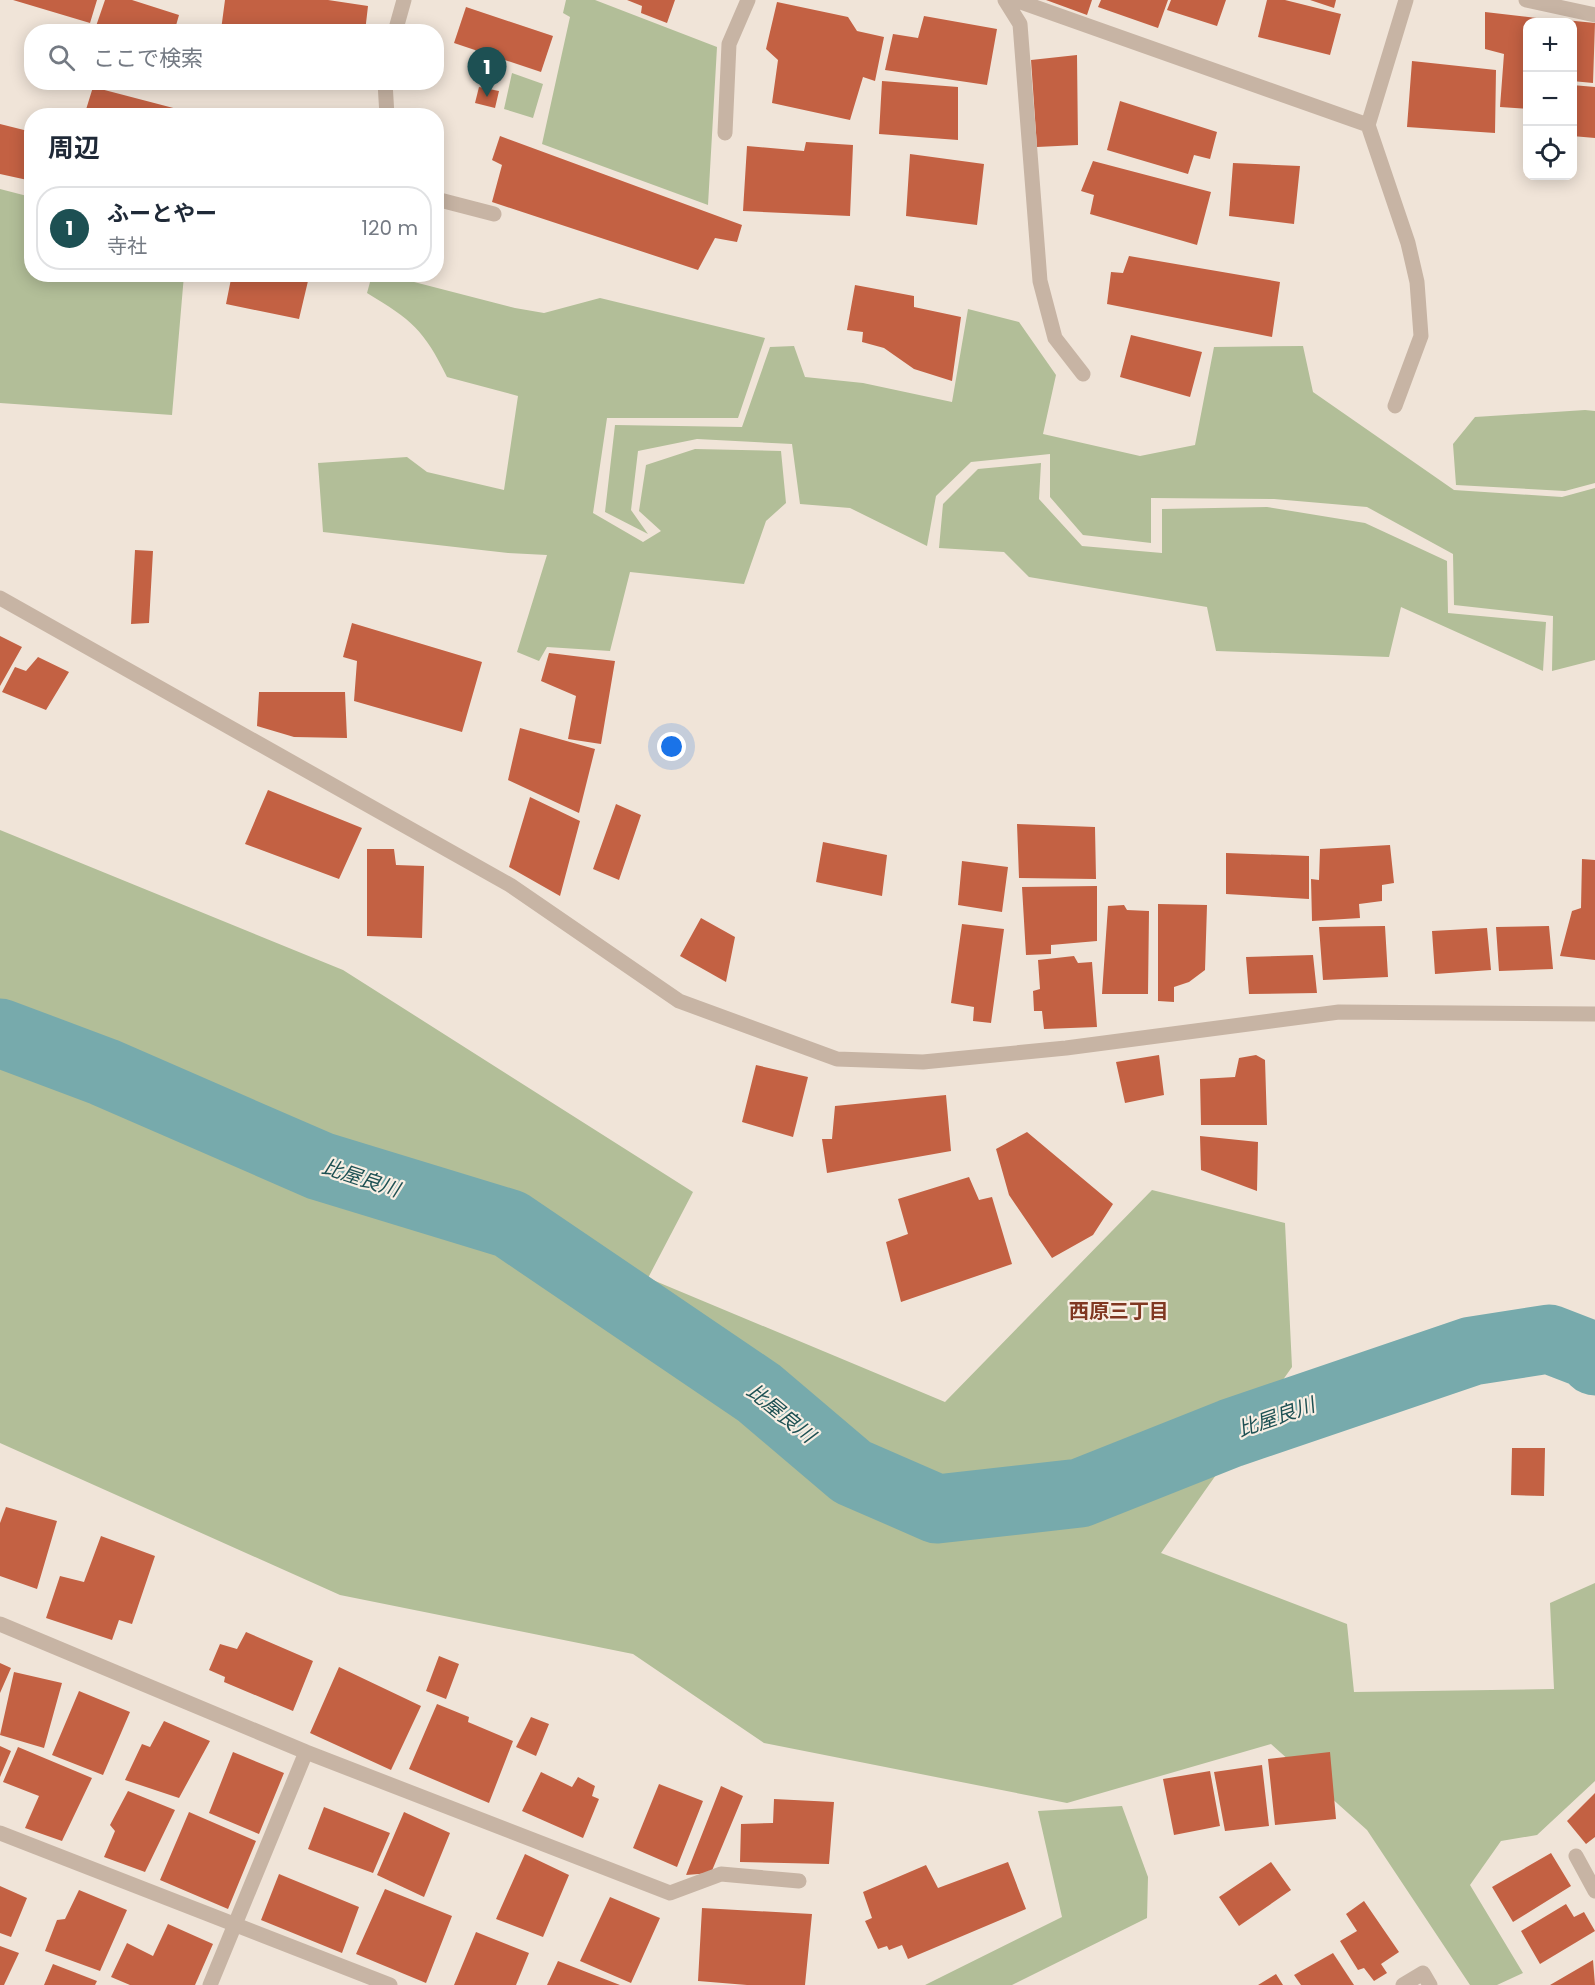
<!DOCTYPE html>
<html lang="ja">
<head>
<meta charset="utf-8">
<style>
  :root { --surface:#fff; --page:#f6f6f7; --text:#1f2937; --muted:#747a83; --line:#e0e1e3; --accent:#1d5053 }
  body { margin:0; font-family:Poppins,"Noto Sans JP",sans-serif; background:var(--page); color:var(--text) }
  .controls { position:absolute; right:18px; top:18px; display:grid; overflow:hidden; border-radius:12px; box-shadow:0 3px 15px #0003 }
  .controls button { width:54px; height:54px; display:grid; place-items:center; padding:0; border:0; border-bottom:2px solid var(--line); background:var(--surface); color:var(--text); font:30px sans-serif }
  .you { position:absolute; left:672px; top:747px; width:21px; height:21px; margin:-15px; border:4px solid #fff; border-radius:50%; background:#1a73e8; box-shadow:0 0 0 9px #1a73e833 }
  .badge { display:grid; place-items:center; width:39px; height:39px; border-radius:50%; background:var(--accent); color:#fff; font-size:20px; font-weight:700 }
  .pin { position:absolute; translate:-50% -50px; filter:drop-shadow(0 2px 3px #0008) }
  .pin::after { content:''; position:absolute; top:32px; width:21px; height:18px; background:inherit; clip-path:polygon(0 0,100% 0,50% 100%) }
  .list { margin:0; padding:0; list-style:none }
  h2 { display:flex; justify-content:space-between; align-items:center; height:78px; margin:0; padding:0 24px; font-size:26px }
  h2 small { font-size:20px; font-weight:400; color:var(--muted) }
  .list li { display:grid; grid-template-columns:39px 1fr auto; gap:18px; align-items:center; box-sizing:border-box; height:84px; margin:0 12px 12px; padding:0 12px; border:2px solid var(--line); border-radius:24px }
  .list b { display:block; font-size:22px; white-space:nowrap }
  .list p { margin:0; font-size:20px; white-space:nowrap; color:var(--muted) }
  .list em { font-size:20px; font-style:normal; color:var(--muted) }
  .icon { flex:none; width:33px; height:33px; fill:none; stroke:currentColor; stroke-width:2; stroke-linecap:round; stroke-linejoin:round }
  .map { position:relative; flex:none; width:1595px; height:1985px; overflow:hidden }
  .search { position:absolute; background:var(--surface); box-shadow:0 3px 15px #0003; left:24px; top:24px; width:420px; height:66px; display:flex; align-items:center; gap:15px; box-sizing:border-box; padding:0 21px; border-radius:24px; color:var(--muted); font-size:22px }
  .panel { position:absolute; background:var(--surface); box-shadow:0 3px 15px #0003; left:24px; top:108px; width:420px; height:174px; border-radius:24px }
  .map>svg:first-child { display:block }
  .green { fill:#b2be98 }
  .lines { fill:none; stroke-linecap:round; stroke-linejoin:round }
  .river { stroke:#77aaac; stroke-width:69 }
  .building { fill:#c36143 }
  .minor { stroke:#c7b4a4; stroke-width:15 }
  .labels { text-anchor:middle; stroke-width:4.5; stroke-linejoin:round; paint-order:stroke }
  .water-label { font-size:20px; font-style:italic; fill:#1d5053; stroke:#f8eee3 }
  .neighbourhood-label { font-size:20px; font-weight:bold; fill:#803721; stroke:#f8eee3 }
</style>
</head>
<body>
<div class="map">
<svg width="1595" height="1985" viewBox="0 0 1595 1985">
  <rect width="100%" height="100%" fill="#f0e4d8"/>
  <!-- green -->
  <path class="green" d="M 566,0 L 595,0 L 717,47 L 708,205 L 542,144 L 570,17 L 563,13 Z
    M 512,73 L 543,84 L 533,118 L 504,109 Z
    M 0,189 L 31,197 L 32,274 L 184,275 L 172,415 L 0,403 Z
    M 372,275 L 387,275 L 515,308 L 544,313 L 600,298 L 765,338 L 738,418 L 607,418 L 593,513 L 643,542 L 661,531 L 639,511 L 646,465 L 695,449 L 781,451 L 786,503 L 766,521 L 744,584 L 630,572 L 610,651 L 547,647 L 539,661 L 517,652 L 547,555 L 508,553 L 323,532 L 318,463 L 407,457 L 427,472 L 504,490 L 518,396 L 447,377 C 424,330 412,320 367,293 Z
    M 968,309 L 1019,322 L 1056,375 L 1043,434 L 1140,456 L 1195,445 L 1214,347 L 1303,346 L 1313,392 L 1454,490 L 1562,497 L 1595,488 L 1595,660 L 1552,671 L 1553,616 L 1454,605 L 1453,554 L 1367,507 L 1274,499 L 1151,498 L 1151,543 L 1083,535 L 1050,497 L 1050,454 L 971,462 L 936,496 L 927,546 L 850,508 L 800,504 L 792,444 L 697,439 L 638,451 L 631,510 L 648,534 L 605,512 L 615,425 L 742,427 L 770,347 L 794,346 L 805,377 L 863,383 L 952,402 Z
    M 1585,410 L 1595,411 L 1595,483 L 1565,491 L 1456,485 L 1453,444 L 1475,417 Z
    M 1041,463 L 1039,499 L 1082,546 L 1162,553 L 1162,509 L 1267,507 L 1365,523 L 1447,561 L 1448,613 L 1546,622 L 1543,671 L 1401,607 L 1389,657 L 1216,651 L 1207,607 L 1029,577 L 1004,552 L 939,548 L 943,504 L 978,469 Z
    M 0,830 L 343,970 L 693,1192 L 648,1278 L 945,1402 L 1152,1190 L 1285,1223 L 1292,1367 L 1161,1553 L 1347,1624 L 1354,1692 L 1554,1689 L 1550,1603 L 1595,1583 L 1595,1781 L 1537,1835 L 1501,1841 L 1470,1885 L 1523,1973 L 1497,1985 L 1470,1985 L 1367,1830 L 1271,1744 L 1067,1803 L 764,1743 L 633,1654 L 340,1595 L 0,1443 Z
    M 1122,1806 L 1148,1877 L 1147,1918 L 1012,1985 L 925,1985 L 1062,1917 L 1038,1811 Z"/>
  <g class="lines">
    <!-- river -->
    <path class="river" d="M 0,1033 L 104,1072 L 320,1166 L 510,1224 L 759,1393 L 852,1472 L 937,1509 L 1080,1493 L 1231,1433 L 1472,1351 L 1549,1339 L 1588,1354 L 1595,1361"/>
  </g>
  <!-- building -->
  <path class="building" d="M 13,0 L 97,0 L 90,23 Z
    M 105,0 L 132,0 L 179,15 L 175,29 L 181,32 L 94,32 Z
    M 225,0 L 328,0 L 368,6 L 365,32 L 221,30 Z
    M 627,0 L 675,0 L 667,23 L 641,13 L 642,6 Z
    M 1046,0 L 1092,0 L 1087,15 Z
    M 1101,0 L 1168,0 L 1158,28 L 1098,7 Z
    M 1171,0 L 1226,0 L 1217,26 L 1167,10 Z
    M 1267,0 L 1285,0 L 1341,14 L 1330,55 L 1258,37 Z
    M 1310,0 L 1336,0 L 1334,8 Z
    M 777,2 L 848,17 L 857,31 L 884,37 L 875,81 L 863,77 L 850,120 L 772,103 L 778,60 L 766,49 Z
    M 466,7 L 553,36 L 541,72 L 454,43 Z
    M 1485,12 L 1545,19 L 1545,22 L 1528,22 L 1528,109 L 1500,107 L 1504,54 L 1485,49 Z
    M 924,16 L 997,29 L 987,85 L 885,70 L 893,34 L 918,38 Z
    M 1555,19 L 1595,23 L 1593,83 L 1572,81 L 1572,22 L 1554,22 Z
    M 1077,55 L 1078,145 L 1037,147 L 1031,60 Z
    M 1412,61 L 1496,70 L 1495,133 L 1407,127 Z
    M 882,81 L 958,87 L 958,140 L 879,134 Z
    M 1572,85 L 1595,87 L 1595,138 L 1572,136 Z
    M 93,87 L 181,110 L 180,116 L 84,116 Z
    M 479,87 L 499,91 L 495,108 L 475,103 Z
    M 1120,101 L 1217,132 L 1210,159 L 1194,155 L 1188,174 L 1107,150 Z
    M 0,124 L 32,132 L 32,181 L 0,174 Z
    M 500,136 L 742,225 L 737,242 L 715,238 L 698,270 L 492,202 L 502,165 L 492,160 Z
    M 806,142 L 853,145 L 850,216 L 743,211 L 747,146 L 804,151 Z
    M 910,154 L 984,164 L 977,225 L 906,216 Z
    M 1093,161 L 1211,192 L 1197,245 L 1090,214 L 1094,195 L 1081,191 Z
    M 1233,163 L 1300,166 L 1294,224 L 1229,216 Z
    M 1129,256 L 1280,282 L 1272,337 L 1107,304 L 1111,272 L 1123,273 Z
    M 232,274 L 297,274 L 296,278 L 308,281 L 299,319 L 226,304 Z
    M 855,285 L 914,296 L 914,307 L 961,317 L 952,381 L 914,369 L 884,348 L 862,342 L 863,332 L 847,330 Z
    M 1131,335 L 1202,352 L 1190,397 L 1120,377 Z
    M 135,550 L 153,551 L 149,623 L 131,624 Z
    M 352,623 L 482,662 L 462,732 L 354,701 L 357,661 L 343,657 Z
    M 0,636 L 22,647 L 0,686 Z
    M 549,653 L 615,661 L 601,744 L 568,739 L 576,696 L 541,681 Z
    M 38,657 L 69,672 L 46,710 L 2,692 L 15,667 L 26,671 Z
    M 259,692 L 345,692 L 347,738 L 294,737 L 257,726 Z
    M 520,728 L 595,749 L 579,813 L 508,780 Z
    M 268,790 L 362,828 L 339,879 L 245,844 Z
    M 530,797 L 580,821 L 560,896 L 509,867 Z
    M 616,804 L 641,815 L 619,880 L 593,869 Z
    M 1017,824 L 1095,827 L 1096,879 L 1019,878 Z
    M 823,842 L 887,855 L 882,896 L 816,882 Z
    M 1390,845 L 1394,883 L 1382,885 L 1382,901 L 1359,904 L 1360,918 L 1312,921 L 1311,879 L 1319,880 L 1320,849 Z
    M 367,849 L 394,849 L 396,865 L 424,866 L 422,938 L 367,936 Z
    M 1226,853 L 1309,856 L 1309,899 L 1226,894 Z
    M 1582,859 L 1595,860 L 1595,960 L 1560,956 L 1572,911 L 1581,908 Z
    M 962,861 L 1008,867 L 1002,912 L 958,905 Z
    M 1097,886 L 1097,941 L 1051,945 L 1051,954 L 1026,955 L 1022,887 Z
    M 1158,904 L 1207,905 L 1205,970 L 1189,982 L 1174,987 L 1174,1002 L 1158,1001 Z
    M 1124,905 L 1127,910 L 1149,911 L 1148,994 L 1102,994 L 1108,906 Z
    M 701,918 L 735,937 L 726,982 L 680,956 Z
    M 962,924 L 1004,929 L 991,1023 L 973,1021 L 974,1007 L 951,1003 Z
    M 1385,926 L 1388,977 L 1323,980 L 1319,927 Z
    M 1549,926 L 1553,969 L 1499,971 L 1496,927 Z
    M 1487,928 L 1491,970 L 1435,974 L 1432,931 Z
    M 1313,955 L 1317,993 L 1249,994 L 1246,957 Z
    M 1074,956 L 1078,963 L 1092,962 L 1097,1027 L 1044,1029 L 1042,1011 L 1034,1011 L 1033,991 L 1040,989 L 1038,960 Z
    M 1159,1055 L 1164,1095 L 1125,1103 L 1116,1062 Z
    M 1256,1055 L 1265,1060 L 1267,1125 L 1201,1125 L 1200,1079 L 1235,1077 L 1239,1058 Z
    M 756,1065 L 808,1077 L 793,1137 L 742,1122 Z
    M 946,1095 L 951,1151 L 827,1173 L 822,1139 L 832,1139 L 835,1106 Z
    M 1027,1132 L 1113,1204 L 1093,1235 L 1052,1258 L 1009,1195 L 996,1149 Z
    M 1200,1136 L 1258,1142 L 1257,1191 L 1201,1170 Z
    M 969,1177 L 979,1200 L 992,1197 L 1012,1264 L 901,1302 L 886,1242 L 908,1234 L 898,1199 Z
    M 1512,1448 L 1545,1448 L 1544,1496 L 1511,1495 Z
    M 6,1507 L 57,1521 L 37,1589 L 0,1576 L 0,1523 Z
    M 101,1536 L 155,1556 L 132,1624 L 119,1620 L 112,1640 L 46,1618 L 60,1576 L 84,1582 Z
    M 246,1632 L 313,1661 L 293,1711 L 224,1682 L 225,1677 L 209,1670 L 220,1644 L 237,1649 Z
    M 439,1656 L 459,1664 L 446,1699 L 426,1691 Z
    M 0,1663 L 11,1668 L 0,1693 Z
    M 339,1667 L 421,1706 L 391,1770 L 310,1733 Z
    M 14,1672 L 62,1683 L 44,1748 L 0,1735 Z
    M 79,1691 L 130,1712 L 103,1775 L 52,1755 Z
    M 437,1704 L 469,1717 L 468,1722 L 513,1741 L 489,1803 L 409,1769 Z
    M 531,1717 L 549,1724 L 536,1756 L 516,1747 Z
    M 164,1721 L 210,1741 L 179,1798 L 125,1780 L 142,1744 L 150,1747 Z
    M 0,1746 L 11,1751 L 0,1777 Z
    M 18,1747 L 92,1778 L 62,1841 L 25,1828 L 39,1796 L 3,1782 Z
    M 233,1752 L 284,1773 L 259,1834 L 209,1813 Z
    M 1330,1752 L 1336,1819 L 1275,1825 L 1268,1759 Z
    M 1262,1765 L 1269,1826 L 1225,1831 L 1214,1772 Z
    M 1210,1771 L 1220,1826 L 1174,1835 L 1163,1779 Z
    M 541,1772 L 572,1787 L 578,1777 L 595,1786 L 592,1796 L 599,1799 L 583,1838 L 522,1811 Z
    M 659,1784 L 703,1801 L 677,1867 L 633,1848 Z
    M 721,1786 L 743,1796 L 711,1873 L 686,1875 Z
    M 128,1791 L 175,1810 L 145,1872 L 104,1857 L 115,1831 L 110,1825 Z
    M 1595,1793 L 1595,1837 L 1586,1844 L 1567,1821 Z
    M 774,1799 L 834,1802 L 829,1864 L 740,1862 L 741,1824 L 773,1823 Z
    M 324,1807 L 390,1833 L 373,1873 L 308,1849 Z
    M 189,1812 L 256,1841 L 228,1909 L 160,1880 Z
    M 404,1812 L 450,1833 L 424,1897 L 377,1875 Z
    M 1551,1853 L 1571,1886 L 1513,1922 L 1492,1887 Z
    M 525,1854 L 569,1875 L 543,1937 L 496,1919 Z
    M 1008,1862 L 1026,1909 L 908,1959 L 902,1945 L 889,1950 L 887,1946 L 878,1949 L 865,1921 L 872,1918 L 863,1892 L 926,1865 L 938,1888 Z
    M 1271,1862 L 1291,1890 L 1239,1926 L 1219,1897 Z
    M 279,1874 L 359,1907 L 342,1953 L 261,1920 Z
    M 0,1886 L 27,1898 L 11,1937 L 0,1933 Z
    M 385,1889 L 452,1916 L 426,1983 L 356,1954 Z
    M 79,1890 L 127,1910 L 100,1971 L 45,1951 L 57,1920 L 65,1919 Z
    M 610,1897 L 660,1918 L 631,1983 L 580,1961 Z
    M 1364,1901 L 1399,1952 L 1381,1964 L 1387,1973 L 1374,1981 L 1364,1968 L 1358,1970 L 1340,1941 L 1357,1931 L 1346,1914 Z
    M 1566,1904 L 1574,1917 L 1584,1912 L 1595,1931 L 1540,1964 L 1521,1931 Z
    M 702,1908 L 812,1914 L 805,1985 L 747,1985 L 698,1981 Z
    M 168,1924 L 213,1944 L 195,1985 L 130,1985 L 111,1977 L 127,1943 L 153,1956 Z
    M 476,1932 L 529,1953 L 516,1985 L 454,1985 Z
    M 0,1946 L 19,1953 L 4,1985 L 0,1985 Z
    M 1333,1953 L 1354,1985 L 1301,1985 L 1294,1975 Z
    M 1593,1960 L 1595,1985 L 1550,1985 Z
    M 558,1961 L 620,1985 L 547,1985 Z
    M 53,1964 L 97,1981 L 95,1985 L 44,1985 Z
    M 1276,1974 L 1283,1985 L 1258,1985 Z"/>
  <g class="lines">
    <!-- minor -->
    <path class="minor" d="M 1005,0 L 1020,24 L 1040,281 L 1055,338 L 1083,374
      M 1015,0 L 1368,125 L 1406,0
      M 1526,0 L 1595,15
      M 395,32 L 404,0
      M 385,82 L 387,116
      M 1368,125 L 1408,243 L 1417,282 L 1421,336 L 1395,406
      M 725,133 L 729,44 L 748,0
      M 436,199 L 494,214
      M 0,598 L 510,885 L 679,1001 L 837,1059 L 923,1062 L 1066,1048 L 1339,1012 L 1595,1014
      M 0,1624 L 306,1752 L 670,1893 L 721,1874 L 799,1881
      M 0,1833 L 390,1985
      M 1576,1856 L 1595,1891
      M 210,1985 L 306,1752
      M 1403,1985 L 1423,1973 L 1430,1985"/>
  </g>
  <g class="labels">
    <!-- water labels -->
    <g class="water-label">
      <text transform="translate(361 1178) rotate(18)" y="7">比屋良川</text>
      <text transform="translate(781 1413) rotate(39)" y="7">比屋良川</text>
      <text transform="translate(1276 1417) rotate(-19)" y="7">比屋良川</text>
    </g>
    <!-- neighbourhood labels -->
    <g class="neighbourhood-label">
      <text x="1119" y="1318">西原三丁目</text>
    </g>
  </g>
</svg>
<div class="controls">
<button>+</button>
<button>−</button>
<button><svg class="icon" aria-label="locate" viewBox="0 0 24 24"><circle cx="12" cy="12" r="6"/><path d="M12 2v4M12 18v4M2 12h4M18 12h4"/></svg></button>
</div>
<div class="you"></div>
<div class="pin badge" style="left:487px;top:97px">1</div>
<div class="search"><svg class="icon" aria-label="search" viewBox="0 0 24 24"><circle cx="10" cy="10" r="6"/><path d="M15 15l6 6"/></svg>ここで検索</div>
<section class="panel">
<h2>周辺<small></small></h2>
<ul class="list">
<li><span class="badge">1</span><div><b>ふーとやー</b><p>寺社</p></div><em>120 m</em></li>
</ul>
</section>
</div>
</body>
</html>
